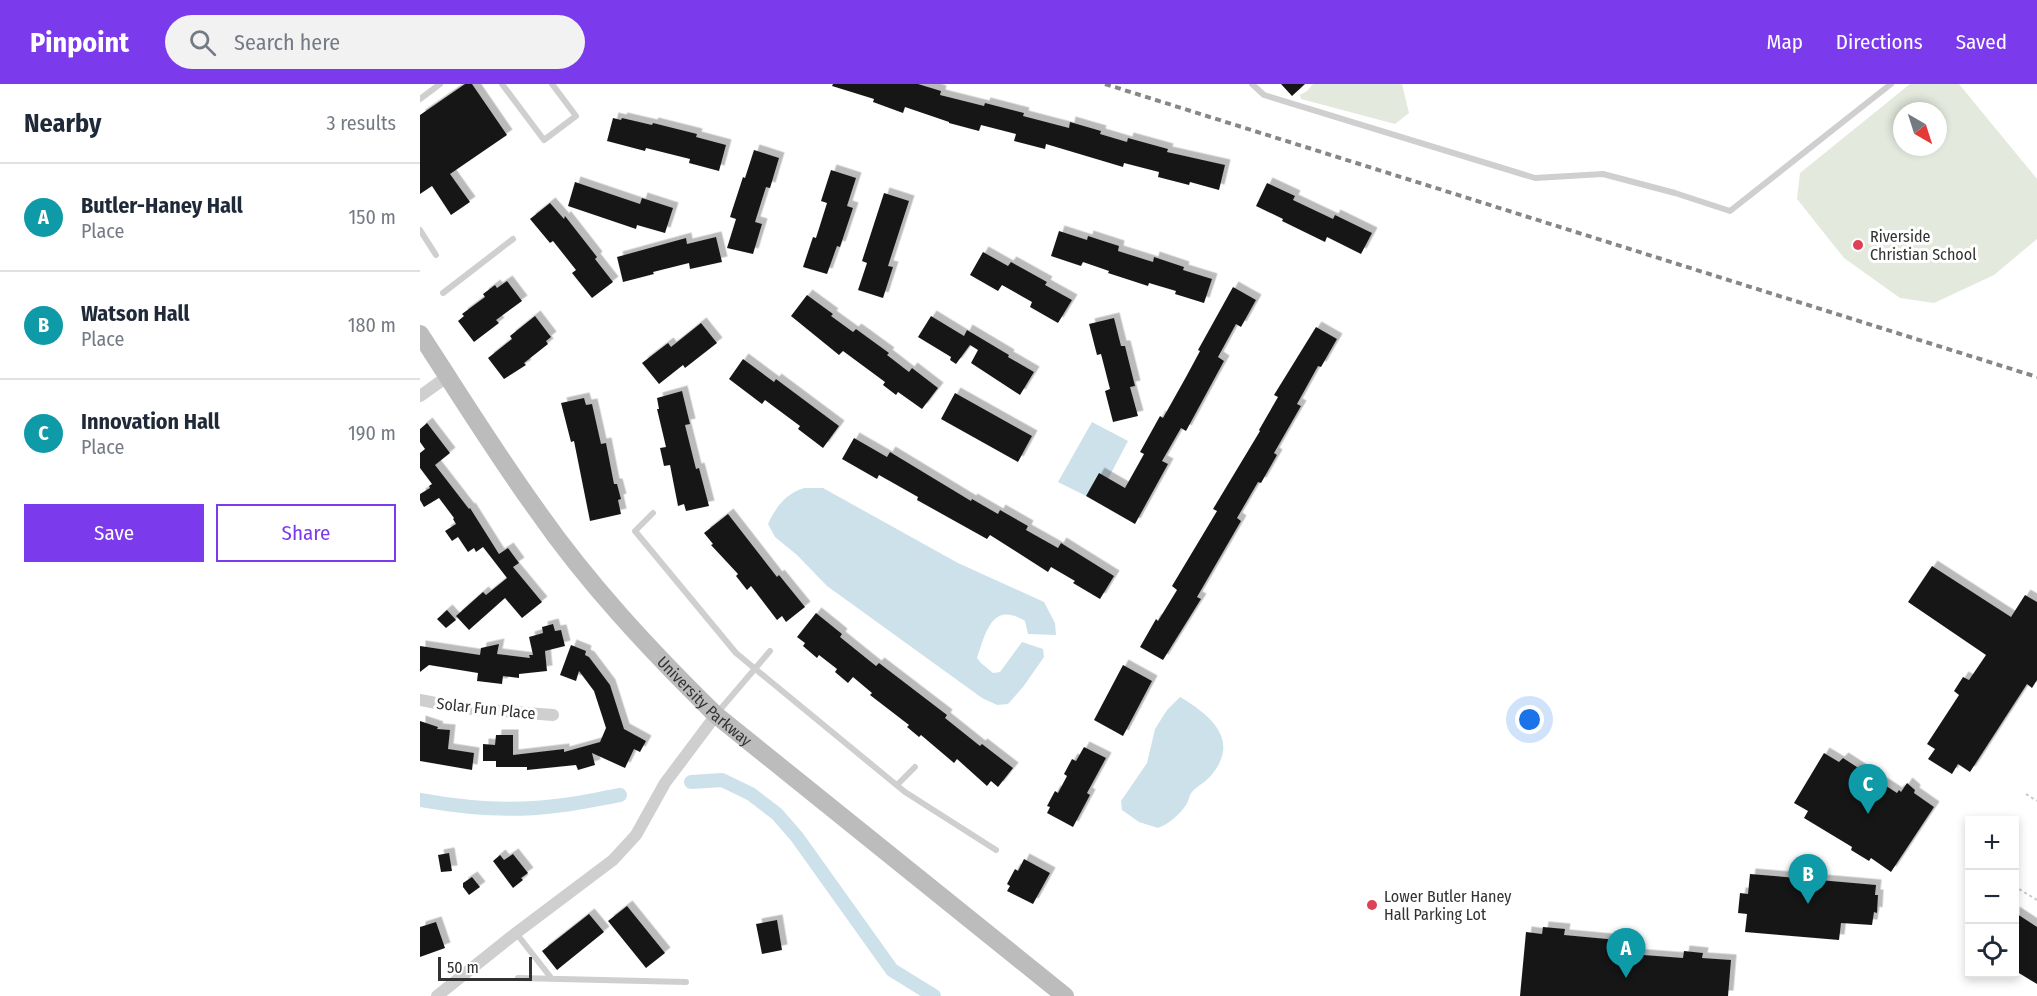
<!DOCTYPE html>
<html lang="en">
<head>
<meta charset="utf-8">
<style>
  :root { --surface:#fff; --page:#f2f2f3; --text:#1f2937; --muted:#747a83; --line:#e0e1e3; --accent:#7c3aed }
  body { margin:0; font-family:"Fira Sans Condensed",sans-serif; background:var(--page); color:var(--text) }
  .controls { position:absolute; right:18px; bottom:18px; display:grid; overflow:hidden; border-radius:0px; box-shadow:0 3px 9px #0003 }
  .controls button { width:54px; height:54px; display:grid; place-items:center; padding:0; border:0; border-bottom:2px solid var(--line); background:var(--surface); color:var(--text); font:30px sans-serif }
  .compass { position:absolute; left:1473px; top:18px; width:54px; height:54px; border-radius:50%; background:var(--surface); box-shadow:0 3px 9px #0003; rotate:141deg }
  .scale { position:absolute; left:18px; bottom:15px; width:94px; box-sizing:border-box; padding-left:6px; border:3px solid #323232; border-top:0; font-size:16px; line-height:21px; white-space:nowrap; color:#323232; -webkit-text-stroke:4px #fff; paint-order:stroke }
  .you { position:absolute; left:1110px; top:636px; width:21px; height:21px; margin:-15px; border:4px solid #fff; border-radius:50%; background:#1a73e8; box-shadow:0 0 0 9px #1a73e833 }
  .badge { display:grid; place-items:center; width:39px; height:39px; border-radius:50%; background:var(--accent); color:#fff; font-size:20px; font-weight:700 }
  .pin { position:absolute; translate:-50% -50px; filter:drop-shadow(0 2px 3px #0008) }
  .pin::after { content:''; position:absolute; top:32px; width:21px; height:18px; background:inherit; clip-path:polygon(0 0,100% 0,50% 100%) }
  .list { margin:0; padding:0; list-style:none }
  h2 { display:flex; justify-content:space-between; align-items:center; height:78px; margin:0; padding:0 24px; font-size:26px }
  h2 small { font-size:20px; font-weight:400; color:var(--muted) }
  .list li { display:grid; grid-template-columns:39px 1fr auto; gap:18px; align-items:center; box-sizing:border-box; height:108px; padding:0 24px; border-top:2px solid var(--line) }
  .list b { display:block; font-size:22px; white-space:nowrap }
  .list p { margin:0; font-size:20px; white-space:nowrap; color:var(--muted) }
  .list em { font-size:20px; font-style:normal; color:var(--muted) }
  .actions { display:flex; gap:12px; padding:18px 24px }
  .actions a { flex:1; padding:14px 0; border:2px solid var(--accent); border-radius:0px; text-align:center; font-size:21px; color:var(--accent) }
  .actions .main { background:var(--accent); color:#fff }
  .icon { flex:none; width:33px; height:33px; fill:none; stroke:currentColor; stroke-width:2; stroke-linecap:round; stroke-linejoin:round }
  .map { position:relative; flex:none; width:1617px; height:912px; overflow:hidden }
  header { display:flex; align-items:center; gap:36px; box-sizing:border-box; height:84px; padding:0 30px; background:var(--accent); color:#fff }
  header strong { font-size:28px }
  nav { display:flex; gap:33px; margin-inline-start:auto; font-size:21px }
  .search { width:420px; height:54px; background:var(--page); display:flex; align-items:center; gap:15px; box-sizing:border-box; padding:0 21px; border-radius:33px; color:var(--muted); font-size:22px }
  main { display:flex }
  aside { flex:1; background:var(--surface) }
  .map>svg:first-child { display:block }
  .green { fill:#e3e9dc; fill-rule:evenodd }
  .water { fill:#cde1ea }
  .lines { fill:none; stroke-linecap:round; stroke-linejoin:round }
  .canal { stroke:#cde1ea; stroke-width:14 }
  .building { fill:#191919; filter:url(#shadow) }
  .path { stroke:#c9c9c9; stroke-width:2; stroke-dasharray:3 3; stroke-linecap:butt }
  .lane { stroke:#cfcfcf; stroke-width:6 }
  .street { stroke:#cfcfcf; stroke-width:12 }
  .secondary { stroke:#bcbcbc; stroke-width:18 }
  .rail { stroke:#878787; stroke-width:4; stroke-dasharray:6 4.5; stroke-linecap:butt }
  .poi-dot { fill:#de4055; stroke:#fff; stroke-width:2 }
  .labels { text-anchor:middle; stroke-width:6; stroke-linejoin:round; paint-order:stroke }
  .poi-label { font-size:16px; fill:#323232; stroke:#fff; text-anchor:start }
  .street-label { font-size:16px; fill:#323232; stroke:#fff }
</style>
</head>
<body>
<header>
<strong>Pinpoint</strong>
<div class="search"><svg class="icon" aria-label="search" viewBox="0 0 24 24"><circle cx="10" cy="10" r="6"/><path d="M15 15l6 6"/></svg>Search here</div>
<nav><a>Map</a><a>Directions</a><a>Saved</a></nav>
</header>
<main>
<aside>
<h2>Nearby<small>3 results</small></h2>
<ul class="list">
<li><span class="badge" style="background:#0f9aa8">A</span><div><b>Butler-Haney Hall</b><p>Place</p></div><em>150 m</em></li>
<li><span class="badge" style="background:#0f9aa8">B</span><div><b>Watson Hall</b><p>Place</p></div><em>180 m</em></li>
<li><span class="badge" style="background:#0f9aa8">C</span><div><b>Innovation Hall</b><p>Place</p></div><em>190 m</em></li>
</ul>
<div class="actions"><a class="main">Save</a><a>Share</a></div>
</aside>
<div class="map">
<svg width="1617" height="912" viewBox="0 0 1617 912">
  <defs>
    <filter id="shadow"><feDropShadow dx="5.5" dy="-5.5" stdDeviation="0" flood-color="#0004"/></filter>
  </defs>
  <rect width="100%" height="100%" fill="#fff"/>
  <!-- green -->
  <path class="green" d="M 893,0 L 982,0 L 989,29 L 975,40 L 881,15 L 880,11 L 887,7 Z
    M 1490,0 L 1539,0 L 1617,95 L 1617,155 L 1574,191 L 1514,219 L 1480,214 L 1424,174 L 1377,115 L 1380,89 ZM 1482,27 L 1518,27 L 1518,63 L 1482,63 Z"/>
  <!-- water -->
  <path class="water" d="M 672,338 L 708,357 L 688,395 L 679,390 L 666,412 L 638,398 Z
    M 384,404 L 403,404 L 538,479 L 624,518 L 635,539 L 636,551 L 608,550 L 605,537 C 572,517 566,548 557,574 L 561,579 L 573,589 L 580,588 L 602,558 L 623,565 L 624,573 L 603,603 L 588,620 L 577,621 L 562,614 L 407,502 L 377,471 L 355,453 L 348,440 C 356,423 365,410 384,404 Z
    M 760,613 C 789,630 820,655 793,689 C 788,697 778,701 772,708 C 769,711 769,717 766,721 C 759,731 749,740 738,744 L 719,738 L 702,726 L 701,717 L 727,679 L 735,645 L 747,626 Z"/>
  <g class="lines">
    <!-- canal -->
    <path class="canal" d="M 271,698 L 302,696 L 331,710 L 357,730 L 377,753 L 472,886 L 514,912
      M 0,716 C 44,724 90,728 135,722 C 157,720 178,715 200,711"/>
  </g>
  <!-- building -->
  <path class="building" d="M 45,0 L 52,0 L 87,51 L 30,90 L 50,118 L 31,131 L 12,102 L 0,110 L 0,31 Z
    M 413,0 L 498,0 L 521,7 L 520,11 L 564,22 L 565,19 L 604,29 L 603,32 L 649,44 L 650,38 L 681,47 L 680,50 L 707,58 L 708,54 L 748,65 L 747,68 L 805,81 L 799,106 L 770,98 L 769,101 L 738,93 L 739,88 L 704,79 L 703,83 L 626,60 L 625,65 L 594,57 L 596,50 L 561,41 L 559,47 L 529,39 L 529,38 L 485,23 L 483,29 L 453,18 L 454,15 L 412,2 Z
    M 861,0 L 885,0 L 872,12 Z
    M 193,34 L 201,36 L 202,34 L 232,41 L 233,39 L 277,50 L 276,53 L 306,61 L 299,87 L 269,79 L 270,75 L 226,64 L 225,67 L 187,57 Z
    M 334,66 L 359,74 L 350,104 L 346,103 L 335,138 L 342,140 L 333,170 L 307,164 L 316,135 L 310,133 L 323,93 L 325,94 Z
    M 411,86 L 436,94 L 427,122 L 433,124 L 420,163 L 417,162 L 407,190 L 383,183 L 393,153 L 396,154 L 407,119 L 401,117 Z
    M 155,98 L 220,120 L 222,114 L 253,124 L 245,149 L 217,141 L 216,145 L 148,122 Z
    M 847,99 L 875,112 L 873,116 L 913,135 L 915,131 L 952,149 L 941,170 L 907,153 L 905,158 L 862,137 L 863,135 L 836,122 Z
    M 464,109 L 489,117 L 468,182 L 473,183 L 463,214 L 438,206 L 447,179 L 442,177 Z
    M 130,119 L 144,135 L 145,132 L 177,173 L 175,175 L 193,198 L 172,214 L 152,189 L 156,186 L 133,157 L 130,159 L 110,135 Z
    M 639,147 L 667,156 L 668,152 L 699,162 L 698,167 L 733,178 L 734,173 L 764,183 L 763,186 L 792,195 L 784,219 L 755,210 L 756,207 L 729,199 L 728,202 L 688,189 L 689,187 L 663,178 L 661,182 L 631,172 Z
    M 296,153 L 302,178 L 270,185 L 269,179 L 233,188 L 234,190 L 203,198 L 197,173 L 266,154 L 267,160 Z
    M 563,168 L 588,182 L 591,178 L 627,198 L 625,201 L 652,216 L 638,239 L 610,223 L 612,218 L 582,201 L 578,207 L 550,191 Z
    M 87,197 L 102,217 L 76,236 L 79,239 L 54,258 L 38,237 L 44,232 L 42,230 L 65,213 L 63,210 L 75,201 L 77,204 Z
    M 813,203 L 836,216 L 821,243 L 816,240 L 798,273 L 804,277 L 766,347 L 761,344 L 742,377 L 748,380 L 715,440 L 666,412 L 679,389 L 705,404 L 724,370 L 720,368 L 740,332 L 743,334 L 766,293 L 780,267 L 778,266 Z
    M 387,211 L 413,230 L 411,232 L 433,248 L 436,245 L 469,269 L 467,271 L 489,288 L 492,284 L 518,304 L 502,325 L 478,308 L 476,311 L 463,301 L 465,298 L 423,267 L 419,271 L 371,232 Z
    M 115,232 L 131,253 L 126,257 L 128,260 L 104,279 L 106,281 L 84,295 L 68,274 L 92,255 L 90,252 Z
    M 511,232 L 544,252 L 547,246 L 589,271 L 588,273 L 614,288 L 600,311 L 551,279 L 558,266 L 550,261 L 536,280 L 530,276 L 531,273 L 498,253 Z
    M 694,234 L 701,262 L 705,262 L 715,302 L 710,303 L 718,332 L 693,338 L 685,307 L 690,305 L 681,270 L 677,271 L 669,240 Z
    M 281,239 L 297,259 L 265,284 L 263,281 L 239,300 L 222,279 L 248,259 L 251,263 Z
    M 896,243 L 917,255 L 901,283 L 898,282 L 877,320 L 881,322 L 854,369 L 857,371 L 841,399 L 838,398 L 817,434 L 821,437 L 777,513 L 781,515 L 743,576 L 720,563 L 736,535 L 738,537 L 757,506 L 752,502 L 797,427 L 793,425 L 840,347 L 839,346 L 858,313 L 854,311 Z
    M 323,275 L 354,298 L 356,295 L 419,342 L 403,364 L 378,345 L 380,342 L 345,316 L 342,320 L 309,295 Z
    M 262,307 L 270,340 L 265,341 L 276,385 L 279,384 L 289,422 L 266,427 L 264,420 L 258,422 L 250,381 L 244,382 L 240,364 L 246,363 L 237,325 L 239,325 L 237,314 Z
    M 535,309 L 612,352 L 598,378 L 521,335 Z
    M 164,314 L 166,321 L 172,320 L 181,360 L 186,359 L 194,400 L 197,400 L 201,415 L 198,416 L 201,430 L 170,437 L 154,357 L 151,358 L 141,319 Z
    M 7,339 L 30,369 L 15,381 L 49,425 L 50,424 L 79,470 L 88,464 L 99,479 L 93,483 L 122,518 L 102,534 L 85,514 L 49,546 L 36,532 L 63,508 L 66,511 L 87,494 L 63,463 L 56,468 L 54,464 L 48,468 L 38,453 L 32,457 L 25,447 L 36,440 L 33,435 L 34,434 L 19,414 L 4,423 L 0,416 L 0,410 L 10,404 L 9,402 L 12,400 L 0,384 L 0,369 L 5,365 L 0,358 L 0,345 Z
    M 434,354 L 467,373 L 470,368 L 551,417 L 552,415 L 578,430 L 580,426 L 608,442 L 606,446 L 638,464 L 641,459 L 694,492 L 680,515 L 653,499 L 655,497 L 631,483 L 628,488 L 570,451 L 567,455 L 497,416 L 498,413 L 459,391 L 457,395 L 422,375 Z
    M 308,430 L 357,493 L 359,491 L 385,523 L 366,538 L 362,532 L 357,536 L 331,502 L 327,506 L 316,492 L 318,490 L 291,461 L 293,460 L 284,449 Z
    M 1512,482 L 1591,533 L 1605,511 L 1617,518 L 1617,596 L 1612,604 L 1607,600 L 1550,688 L 1538,680 L 1532,690 L 1508,675 L 1515,665 L 1507,660 L 1539,611 L 1534,607 L 1543,593 L 1549,596 L 1566,571 L 1488,518 Z
    M 27,526 L 36,536 L 26,544 L 17,535 Z
    M 396,529 L 422,550 L 420,553 L 456,582 L 459,579 L 527,631 L 525,634 L 560,662 L 562,660 L 593,684 L 578,703 L 571,697 L 567,702 L 537,675 L 534,679 L 501,651 L 499,653 L 487,643 L 489,641 L 450,611 L 452,609 L 433,593 L 428,599 L 415,588 L 417,585 L 399,571 L 397,574 L 383,562 L 385,559 L 377,553 Z
    M 133,540 L 135,547 L 141,546 L 145,562 L 125,567 L 127,587 L 99,590 L 99,594 L 83,592 L 82,600 L 57,597 L 58,589 L 9,581 L 0,588 L 0,562 L 60,571 L 61,564 L 79,560 L 77,570 L 110,574 L 109,571 L 113,571 L 109,553 L 123,549 L 122,543 Z
    M 151,561 L 166,567 L 165,571 L 169,573 L 190,601 L 204,645 L 226,657 L 220,668 L 214,665 L 205,684 L 172,669 L 175,681 L 158,686 L 156,681 L 107,686 L 107,683 L 76,683 L 76,677 L 63,677 L 63,660 L 75,661 L 76,651 L 93,651 L 93,671 L 144,665 L 144,668 L 180,658 L 186,644 L 174,607 L 159,587 L 156,597 L 140,591 Z
    M 703,581 L 732,597 L 703,652 L 674,636 Z
    M 0,637 L 18,643 L 17,645 L 30,646 L 28,665 L 54,669 L 52,686 L 0,677 Z
    M 664,663 L 686,674 L 667,709 L 670,711 L 653,743 L 627,729 L 630,723 L 627,722 L 635,707 L 638,709 L 647,692 L 644,690 L 652,675 L 656,677 Z
    M 1404,669 L 1419,678 L 1423,674 L 1477,709 L 1479,706 L 1481,708 L 1487,699 L 1495,706 L 1494,709 L 1514,723 L 1471,788 L 1451,774 L 1449,777 L 1431,766 L 1432,763 L 1384,734 L 1388,727 L 1374,719 Z
    M 29,769 L 32,787 L 21,788 L 18,771 Z
    M 93,770 L 108,789 L 101,794 L 103,796 L 93,804 L 73,777 L 80,771 L 84,776 Z
    M 604,775 L 630,789 L 613,820 L 587,807 L 590,802 L 587,800 L 595,785 L 598,787 Z
    M 1330,790 L 1456,801 L 1455,811 L 1458,811 L 1457,829 L 1454,828 L 1452,841 L 1421,839 L 1419,856 L 1325,848 L 1327,830 L 1318,829 L 1320,809 L 1328,810 Z
    M 52,793 L 60,803 L 49,811 L 43,803 L 43,799 Z
    M 207,822 L 245,869 L 226,884 L 188,837 Z
    M 1594,828 L 1617,843 L 1617,900 L 1594,886 Z
    M 169,830 L 184,848 L 137,886 L 122,867 Z
    M 357,836 L 362,866 L 342,870 L 336,840 Z
    M 16,838 L 25,864 L 0,873 L 0,843 Z
    M 1123,843 L 1145,845 L 1144,851 L 1198,856 L 1197,869 L 1263,874 L 1264,867 L 1283,869 L 1282,874 L 1311,876 L 1308,912 L 1100,912 L 1106,848 L 1122,850 Z"/>
  <g class="lines">
    <!-- path -->
    <path class="path" d="M 1606,710 L 1617,717
      M 1594,802 L 1617,816"/>
    <!-- lane -->
    <path class="lane" d="M 82,0 L 124,56 L 156,32 L 132,0
      M 832,0 L 844,11 L 1115,94 L 1183,90 L 1255,109 L 1310,127 L 1471,0
      M 0,15 L 20,0
      M 0,146 L 16,171
      M 23,209 L 93,155
      M 233,429 L 215,447 L 316,569 L 485,708 L 576,766
      M 298,628 L 350,567
      M 477,701 L 495,683
      M 96,849 L 132,895
      M 98,894 L 266,898"/>
    <!-- street -->
    <path class="street" d="M 0,312 L 28,292
      M 0,616 L 41,624 L 133,631
      M 17,912 L 96,849 L 193,776 L 216,751 L 245,699 L 296,631"/>
    <!-- secondary -->
    <path class="secondary" id="s1" d="M 0,250 C 38,308 75,368 116,425 C 168,500 231,567 296,631 L 645,912"/>
    <!-- rail -->
    <path class="rail" d="M 685,0 L 1617,293"/>
  </g>
  <!-- markers -->
  <g class="poi-dot">
    <circle cx="1438" cy="161" r="6"/>
    <circle cx="952" cy="821" r="6"/>
  </g>
  <g class="labels">
    <!-- poi labels -->
    <g class="poi-label">
      <text x="1450" y="158">Riverside<tspan x="1450" dy="18">Christian School</tspan></text>
      <text x="964" y="818">Lower Butler Haney<tspan x="964" dy="18">Hall Parking Lot</tspan></text>
    </g>
    <!-- street labels -->
    <g class="street-label">
      <text dy="6" stroke="none"><textPath href="#s1" startOffset="466">University Parkway</textPath></text>
      <text transform="translate(66 624) rotate(6)" y="6">Solar Fun Place</text>
    </g>
  </g>
</svg>
<div class="controls">
<button>+</button>
<button>−</button>
<button><svg class="icon" aria-label="locate" viewBox="0 0 24 24"><circle cx="12" cy="12" r="6"/><path d="M12 2v4M12 18v4M2 12h4M18 12h4"/></svg></button>
</div>
<svg class="compass" viewBox="-18 -18 36 36"><path d="M0-13l5 13h-10z" fill="#e53935"/><path d="M0 13l5-13h-10z" fill="#747a83"/></svg>
<div class="scale">50 m</div>
<div class="you"></div>
<div class="pin badge" style="left:1206px;top:894px;background:#0f9aa8">A</div>
<div class="pin badge" style="left:1388px;top:820px;background:#0f9aa8">B</div>
<div class="pin badge" style="left:1448px;top:730px;background:#0f9aa8">C</div>
</div>
</main>
</body>
</html>
